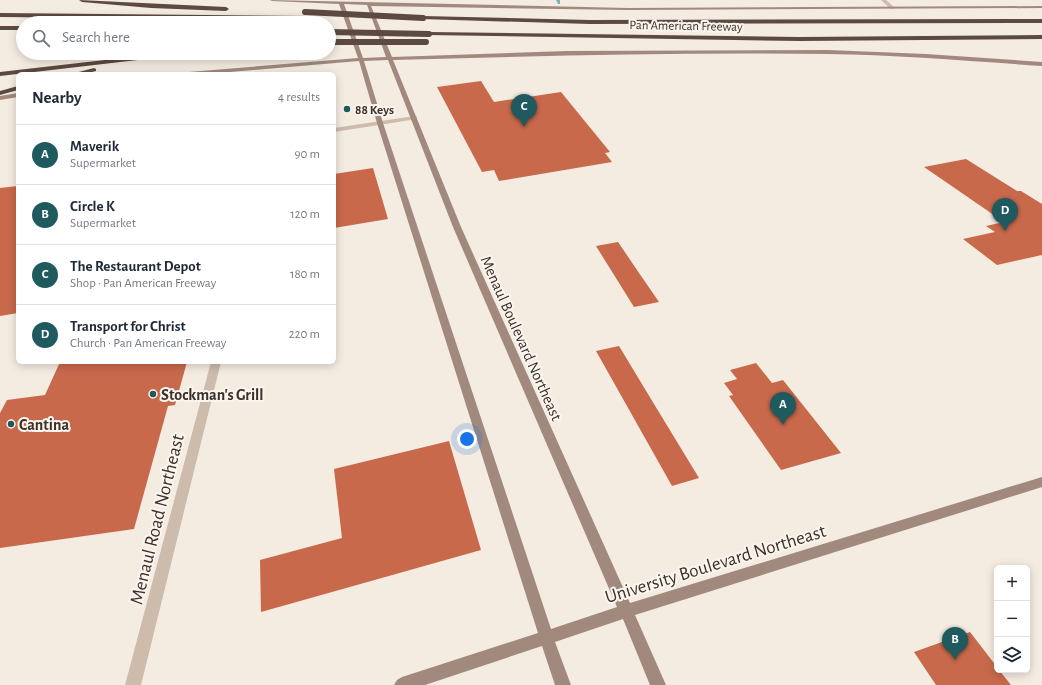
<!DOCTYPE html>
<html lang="en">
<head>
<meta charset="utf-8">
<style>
  :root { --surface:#fff; --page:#f2f2f3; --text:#1f2937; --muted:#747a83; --line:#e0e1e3; --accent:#1f5a5e }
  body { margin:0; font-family:"Alegreya Sans",sans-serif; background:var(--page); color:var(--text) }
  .controls { position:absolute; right:12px; bottom:12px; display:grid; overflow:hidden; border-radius:6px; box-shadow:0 2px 10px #0003 }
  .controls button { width:36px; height:36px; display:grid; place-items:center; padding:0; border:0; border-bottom:1px solid var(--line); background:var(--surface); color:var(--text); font:20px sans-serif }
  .you { position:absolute; left:467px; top:439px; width:14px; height:14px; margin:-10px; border:3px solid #fff; border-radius:50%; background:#1a73e8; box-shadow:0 0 0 6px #1a73e833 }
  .badge { display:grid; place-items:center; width:26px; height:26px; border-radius:50%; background:var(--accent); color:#fff; font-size:13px; font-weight:700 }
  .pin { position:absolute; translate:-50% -33px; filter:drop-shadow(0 1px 2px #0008) }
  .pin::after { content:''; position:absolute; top:21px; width:14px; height:12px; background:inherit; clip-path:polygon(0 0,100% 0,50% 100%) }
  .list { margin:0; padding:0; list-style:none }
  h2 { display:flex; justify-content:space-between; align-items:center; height:52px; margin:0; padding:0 16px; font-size:17px }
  h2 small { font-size:13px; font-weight:400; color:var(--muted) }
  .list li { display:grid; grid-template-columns:26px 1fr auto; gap:12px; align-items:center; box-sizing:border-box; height:60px; padding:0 16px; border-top:1px solid var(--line) }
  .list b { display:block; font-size:15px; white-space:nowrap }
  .list p { margin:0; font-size:13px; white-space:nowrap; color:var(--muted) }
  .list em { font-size:13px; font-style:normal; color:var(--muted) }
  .icon { flex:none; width:22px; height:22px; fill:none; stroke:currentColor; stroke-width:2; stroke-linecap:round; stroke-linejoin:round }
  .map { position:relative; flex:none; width:1042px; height:685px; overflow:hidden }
  .search { position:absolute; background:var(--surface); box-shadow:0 2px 10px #0003; left:16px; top:16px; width:320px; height:44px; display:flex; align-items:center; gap:10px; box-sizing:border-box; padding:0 14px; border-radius:22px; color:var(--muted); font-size:15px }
  .panel { position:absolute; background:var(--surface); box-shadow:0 2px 10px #0003; left:16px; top:72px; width:320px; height:292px; border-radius:6px }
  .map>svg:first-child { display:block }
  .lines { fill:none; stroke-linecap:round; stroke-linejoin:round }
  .stream { fill:#7fb0b2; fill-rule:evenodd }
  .building { fill:#c8694b }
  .minor { fill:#cdbbac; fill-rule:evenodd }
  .tertiary { fill:#cdbbac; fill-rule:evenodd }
  .secondary { fill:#a18a7d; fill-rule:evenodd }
  .motorway { fill:#5c4a42; fill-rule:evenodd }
  .motorway-bridge { stroke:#5c4a42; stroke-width:6 }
  .poi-dot { fill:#1f5a5e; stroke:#fbf5ee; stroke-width:1.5 }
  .labels { text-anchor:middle; stroke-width:4; stroke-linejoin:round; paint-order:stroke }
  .far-street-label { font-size:13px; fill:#3b302b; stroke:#fbf5ee }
  .far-poi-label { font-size:13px; font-weight:bold; fill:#3b302b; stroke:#fbf5ee; text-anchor:start }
  .street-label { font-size:16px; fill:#3b302b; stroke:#fbf5ee }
  .poi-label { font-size:16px; font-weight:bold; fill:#3b302b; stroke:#fbf5ee; text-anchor:start }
  .near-street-label { font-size:19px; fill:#3b302b; stroke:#fbf5ee }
</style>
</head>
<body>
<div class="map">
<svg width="1042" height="685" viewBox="0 0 1042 685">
  <rect width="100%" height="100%" fill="#f4ebe1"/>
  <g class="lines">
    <!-- stream -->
    <path class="stream" d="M 556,0 L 560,0 L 560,4 L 558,4 Z"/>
  </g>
  <!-- building -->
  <path class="building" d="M 481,81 L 494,102 L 561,92 L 610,152 L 605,153 L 612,162 L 499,181 L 494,170 L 482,172 L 437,87 Z
    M 966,159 L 1017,191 L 1021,191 L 1042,204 L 1042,255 L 997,265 L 963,239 L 995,232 L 986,226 L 1004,222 L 924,167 Z
    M 373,168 L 388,219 L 334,228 L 334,174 Z
    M 18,186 L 18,313 L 0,316 L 0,188 Z
    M 618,242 L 637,270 L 659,302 L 634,307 L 596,246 Z
    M 619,346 L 654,404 L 699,478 L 672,486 L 596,351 Z
    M 60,362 L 187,362 L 175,405 L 168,406 L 134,529 L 0,548 L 0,413 L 7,400 L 45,395 Z
    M 756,363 L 772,383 L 783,380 L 841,453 L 781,470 L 729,396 L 733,395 L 724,383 L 737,379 L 730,370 Z
    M 449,441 L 481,550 L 261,612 L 260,560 L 342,538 L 334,469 Z
    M 970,632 L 997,667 L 997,670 L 999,670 L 1011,685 L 936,685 L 914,652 Z"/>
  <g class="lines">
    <!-- minor -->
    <path class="minor" d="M 415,116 L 417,117 L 417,119 L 334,132 L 334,128 Z
      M 211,362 L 221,362 L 141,685 L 125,685 Z"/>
    <!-- tertiary -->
    <path class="tertiary" d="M 881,0 L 886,0 L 895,8 L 891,9 Z"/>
    <!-- secondary -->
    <path class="secondary" d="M 270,0 L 628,8 L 1042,6 L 1042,8 L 628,10 L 371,6 L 392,57 L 567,51 L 828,50 L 926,54 L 1042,62 L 1042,66 C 970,61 899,55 827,54 C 682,52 538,56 393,60 L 461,227 L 630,603 L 1042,477 L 1042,487 L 635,615 L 666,685 L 650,685 L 623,619 L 555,642 L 571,685 L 555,685 L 542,646 L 425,685 L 394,685 L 397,680 L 402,677 L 538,633 L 377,123 L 359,61 L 207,74 L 186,74 L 189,72 L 358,58 L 339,4 L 272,1 ZM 344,4 L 367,5 L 386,57 L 363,58 ZM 388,60 L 453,227 L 617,607 L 551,629 L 383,123 L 364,61 Z
      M 18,93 L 18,97 L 0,100 L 0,96 Z"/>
    <!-- motorway -->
    <path class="motorway" d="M 79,0 L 226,7 L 229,9 L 226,11 L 151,8 L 82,2 Z
      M 0,13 L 308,16 L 311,18 L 308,20 L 0,17 Z
      M 423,16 L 590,20 L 1042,19 L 1042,23 L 590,24 L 421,19 L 421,17 Z
      M 0,26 L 23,26 L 23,30 L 0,30 Z
      M 429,32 L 800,37 L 1042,35 L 1042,39 L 800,41 L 427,35 L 427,33 Z
      M 166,53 L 199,53 C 194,57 178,60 172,56 L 0,76 L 0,72 Z
      M 94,68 L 96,69 L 96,71 L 84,74 L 71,74 Z
      M 18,86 L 18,90 L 0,95 L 0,91 Z"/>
    <!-- motorway-bridge -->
    <path class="motorway-bridge" d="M 305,12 L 423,18
      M 329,32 L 429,34
      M 329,42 L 426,42"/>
  </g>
  <!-- markers -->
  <g class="poi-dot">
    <circle cx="347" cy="109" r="4"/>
    <circle cx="153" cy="394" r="4"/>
    <circle cx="11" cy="424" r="4"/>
  </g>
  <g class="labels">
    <!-- far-street labels -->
    <g class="far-street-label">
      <text transform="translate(686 25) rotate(1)" y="5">Pan American Freeway</text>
    </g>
    <!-- far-poi labels -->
    <g class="far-poi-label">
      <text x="355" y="114">88 Keys</text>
    </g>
    <!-- street labels -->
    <g class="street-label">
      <text transform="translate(522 338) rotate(66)" y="6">Menaul Boulevard Northeast</text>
    </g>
    <!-- poi labels -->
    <g class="poi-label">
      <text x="161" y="400">Stockman's Grill</text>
      <text x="19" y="430">Cantina</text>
    </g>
    <!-- near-street labels -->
    <g class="near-street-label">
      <text transform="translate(156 519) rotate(-76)" y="7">Menaul Road Northeast</text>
      <text transform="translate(715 563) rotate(-17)" y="7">University Boulevard Northeast</text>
    </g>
  </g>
</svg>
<div class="controls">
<button>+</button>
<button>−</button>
<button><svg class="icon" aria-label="layers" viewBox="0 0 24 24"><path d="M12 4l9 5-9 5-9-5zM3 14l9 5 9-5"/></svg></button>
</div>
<div class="you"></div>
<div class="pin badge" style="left:783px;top:425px">A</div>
<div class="pin badge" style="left:955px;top:660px">B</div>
<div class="pin badge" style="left:524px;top:127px">C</div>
<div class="pin badge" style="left:1005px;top:231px">D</div>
<div class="search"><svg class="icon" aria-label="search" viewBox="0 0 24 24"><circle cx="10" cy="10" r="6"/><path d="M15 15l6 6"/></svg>Search here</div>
<section class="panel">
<h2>Nearby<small>4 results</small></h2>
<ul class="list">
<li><span class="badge">A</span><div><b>Maverik</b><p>Supermarket</p></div><em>90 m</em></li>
<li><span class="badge">B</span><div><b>Circle K</b><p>Supermarket</p></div><em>120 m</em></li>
<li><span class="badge">C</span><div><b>The Restaurant Depot</b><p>Shop · Pan American Freeway</p></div><em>180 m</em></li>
<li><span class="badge">D</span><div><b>Transport for Christ</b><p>Church · Pan American Freeway</p></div><em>220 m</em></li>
</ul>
</section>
</div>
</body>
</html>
